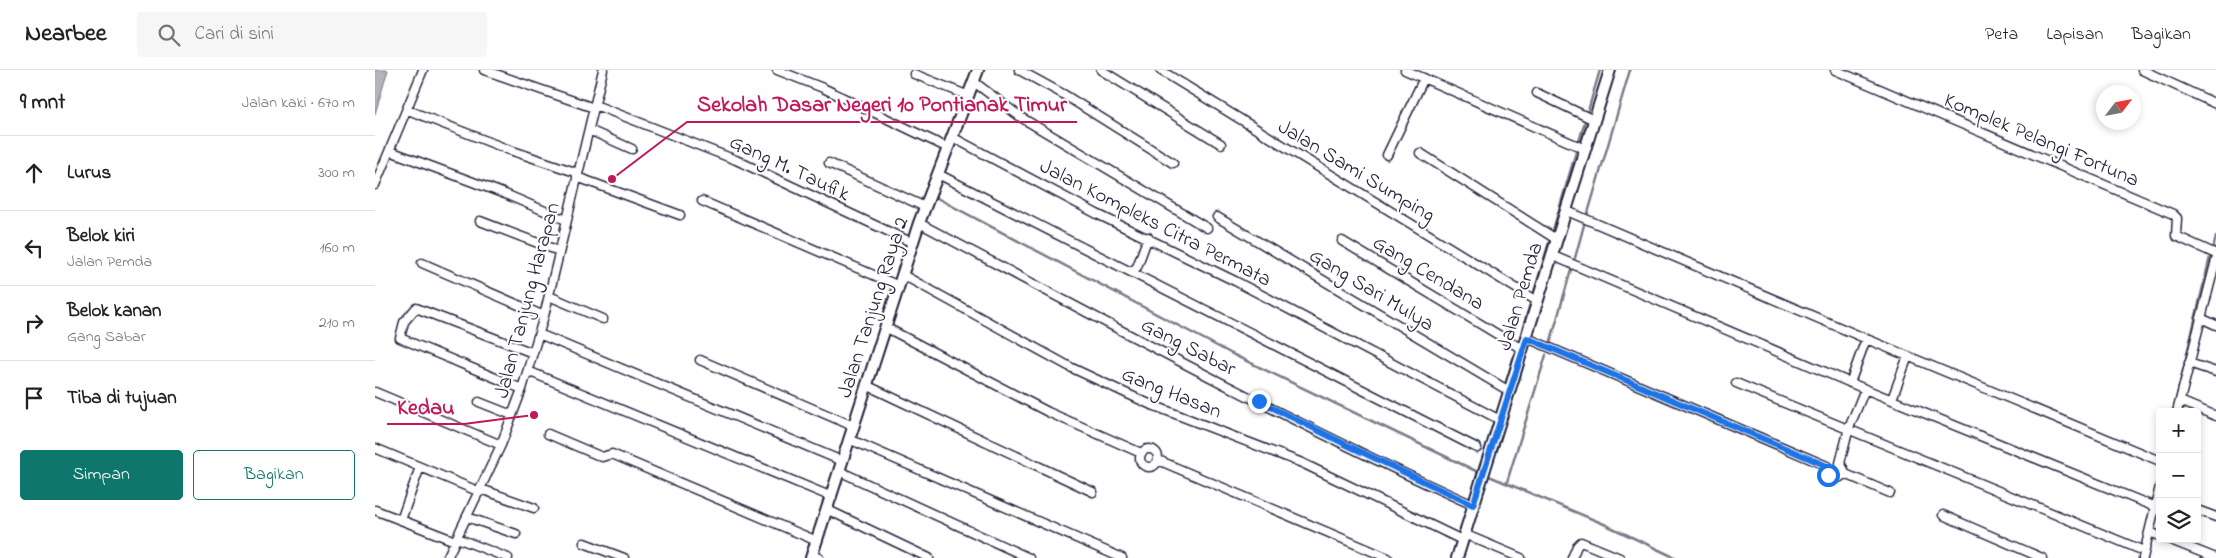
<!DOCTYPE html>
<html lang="id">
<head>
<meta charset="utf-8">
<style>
  :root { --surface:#fff; --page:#f6f6f6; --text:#222; --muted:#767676; --line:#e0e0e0; --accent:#0f766e }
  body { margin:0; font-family:"Indie Flower",sans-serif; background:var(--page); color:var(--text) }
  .controls { position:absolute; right:15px; bottom:15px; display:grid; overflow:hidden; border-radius:5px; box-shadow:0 2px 8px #0003 }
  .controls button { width:45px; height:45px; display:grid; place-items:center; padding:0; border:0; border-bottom:1px solid var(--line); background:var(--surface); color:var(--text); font:25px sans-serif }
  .compass { position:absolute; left:1721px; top:15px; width:45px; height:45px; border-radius:50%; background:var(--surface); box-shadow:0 2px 8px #0003; rotate:58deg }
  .stop { position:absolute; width:15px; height:15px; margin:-11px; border:4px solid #1a73e8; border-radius:50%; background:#fff }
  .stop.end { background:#1a73e8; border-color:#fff; box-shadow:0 1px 5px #0008 }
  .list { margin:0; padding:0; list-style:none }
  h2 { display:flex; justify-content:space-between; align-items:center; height:65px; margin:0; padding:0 20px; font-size:21px }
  h2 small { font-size:16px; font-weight:400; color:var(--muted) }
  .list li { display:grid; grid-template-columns:32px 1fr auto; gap:15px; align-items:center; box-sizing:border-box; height:75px; padding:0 20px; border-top:1px solid var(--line) }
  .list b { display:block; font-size:19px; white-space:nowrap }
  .list p { margin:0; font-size:16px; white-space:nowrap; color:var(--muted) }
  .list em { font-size:16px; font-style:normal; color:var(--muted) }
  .actions { display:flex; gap:10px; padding:15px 20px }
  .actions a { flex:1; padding:11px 0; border:1px solid var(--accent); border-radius:5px; text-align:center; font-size:18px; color:var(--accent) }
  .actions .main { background:var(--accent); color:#fff }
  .icon { flex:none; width:28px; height:28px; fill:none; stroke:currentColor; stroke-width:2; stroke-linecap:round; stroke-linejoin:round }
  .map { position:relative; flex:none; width:1841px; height:488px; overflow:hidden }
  header { display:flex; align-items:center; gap:30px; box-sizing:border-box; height:70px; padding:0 25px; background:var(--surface); border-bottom:1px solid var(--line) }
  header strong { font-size:24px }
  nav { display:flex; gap:28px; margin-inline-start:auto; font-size:18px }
  .search { width:350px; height:45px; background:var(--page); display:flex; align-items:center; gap:12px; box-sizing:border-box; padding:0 18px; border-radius:5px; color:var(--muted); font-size:19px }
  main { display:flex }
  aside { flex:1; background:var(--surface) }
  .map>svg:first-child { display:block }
  .water { fill:#b4b4bc; stroke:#7a7a88 }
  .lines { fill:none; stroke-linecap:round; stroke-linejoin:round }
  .stream { stroke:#7a7a88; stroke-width:2.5 }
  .minor-casing { stroke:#22223b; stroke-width:11 }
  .tertiary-casing { stroke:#22223b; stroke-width:14 }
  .minor { stroke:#fff; stroke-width:8 }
  .tertiary { stroke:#fff; stroke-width:10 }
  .route { stroke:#1a73e8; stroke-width:6 }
  .labels { text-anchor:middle; stroke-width:4; stroke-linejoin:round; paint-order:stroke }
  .street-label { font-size:21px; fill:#22223b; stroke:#fff }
  .leader { fill:none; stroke:#c2185b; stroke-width:2 }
  .callout-dot { fill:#c2185b; stroke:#fff; stroke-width:2 }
  .callout-label { font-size:22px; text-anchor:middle; font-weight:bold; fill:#c2185b; stroke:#fff; stroke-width:4; stroke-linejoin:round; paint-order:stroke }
</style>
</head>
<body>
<header>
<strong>Nearbee</strong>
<div class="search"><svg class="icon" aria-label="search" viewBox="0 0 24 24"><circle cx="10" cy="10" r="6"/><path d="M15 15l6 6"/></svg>Cari di sini</div>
<nav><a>Peta</a><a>Lapisan</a><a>Bagikan</a></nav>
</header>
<main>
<aside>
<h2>9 mnt<small>Jalan kaki · 670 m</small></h2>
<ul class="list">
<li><svg class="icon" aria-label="ahead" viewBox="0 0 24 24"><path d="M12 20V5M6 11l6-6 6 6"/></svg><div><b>Lurus</b></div><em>300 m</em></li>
<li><svg class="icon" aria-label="left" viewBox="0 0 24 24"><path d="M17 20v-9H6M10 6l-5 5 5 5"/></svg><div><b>Belok kiri</b><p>Jalan Pemda</p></div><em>160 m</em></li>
<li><svg class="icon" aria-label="right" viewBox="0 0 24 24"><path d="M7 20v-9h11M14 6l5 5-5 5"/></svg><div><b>Belok kanan</b><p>Gang Sabar</p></div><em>210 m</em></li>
<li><svg class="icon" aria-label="arrive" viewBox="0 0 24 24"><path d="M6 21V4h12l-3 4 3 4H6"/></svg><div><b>Tiba di tujuan</b></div></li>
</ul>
<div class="actions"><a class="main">Simpan</a><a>Bagikan</a></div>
</aside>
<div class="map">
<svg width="1841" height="488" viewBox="0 0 1841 488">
  <rect width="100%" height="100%" fill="#fff"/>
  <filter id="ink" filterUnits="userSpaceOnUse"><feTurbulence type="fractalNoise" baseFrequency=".02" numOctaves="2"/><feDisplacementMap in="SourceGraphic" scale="10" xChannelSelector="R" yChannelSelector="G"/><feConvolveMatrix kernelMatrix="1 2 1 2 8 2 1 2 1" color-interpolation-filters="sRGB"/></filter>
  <g filter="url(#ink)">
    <!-- water -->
    <path class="water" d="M 0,0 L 13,0 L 0,44 Z"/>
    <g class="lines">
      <!-- stream -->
      <path class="stream" d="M 560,127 L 859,285 L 1103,402
        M 1213,143 L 1255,0
        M 1178,160 L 1225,0
        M 1838,179 L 1841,167
        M 1200,188 L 1209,155
        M 1159,222 L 1174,172
        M 1144,270 L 1155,234
        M 1175,274 L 1196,200
        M 1131,312 L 1140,282
        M 1798,342 L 1835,187
        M 1114,406 L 1229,454 L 1301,488
        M 1132,412 L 1171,285
        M 1781,417 L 1785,401"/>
      <defs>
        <path id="minor" d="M 109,0 L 219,38
          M 402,0 L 448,18 L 573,78
          M 644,0 L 688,24 L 798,93
          M 726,0 L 846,74
          M 785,0 L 1162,231
          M 1030,0 L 1210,79
          M 1460,0 L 1798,144 L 1802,148 L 1801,166 L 1841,184
          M 1767,0 L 1841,34
          M 539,4 L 594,26
          M 599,12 L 647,48 L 832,158
          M 1162,23 L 1219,50
          M 220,35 L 361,90 L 538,173
          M 33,40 L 132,79 L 203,103
          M 214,60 L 257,79
          M 577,67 L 722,144 L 860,211 L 1125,350
          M 15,81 L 130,124 L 191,150
          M 1045,83 L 1181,169
          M 1012,85 L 1049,8
          M 454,93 L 550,137
          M 563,104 L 1102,378
          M 202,107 L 305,145
          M 0,115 L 48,0
          M 327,131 L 524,216
          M 1192,141 L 1494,270 L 1785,391
          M 842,147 L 1134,321
          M 105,151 L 184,181
          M 544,153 C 727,250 909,350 1098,435
          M 967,171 L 1147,279
          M 1176,185 L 1490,319 L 1780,437
          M 47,193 L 169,246
          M 756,202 L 762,197 L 773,167
          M 528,205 L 697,298 L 772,333 L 927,393 L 1087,470
          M 174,226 L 228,249
          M 1826,248 L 1841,255
          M 510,257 L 673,342 L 766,383
          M 164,264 L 467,391
          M 1152,268 L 1452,396
          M 325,290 L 478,356
          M 1814,293 L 1841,302
          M 153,301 L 457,427
          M 1361,313 L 1769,481
          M 1475,313 L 1491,269
          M 491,315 L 718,422
          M 147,319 L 25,268 L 29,252 L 41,238 L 158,283
          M 0,322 L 126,375
          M 1517,329 L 1533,286
          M 1805,331 L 1841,346
          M 104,332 L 137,345
          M 1802,342 L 1841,190
          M 173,364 L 227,387 L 237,384 L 442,471
          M 474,369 L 747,488
          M 0,378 L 105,422
          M765 388a9 9 0 1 1 18 0a9 9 0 1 1-18 0Z
          M 783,390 L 1013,488
          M 1452,396 L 1452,402 L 1457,408 C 1463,410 1468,407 1469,400 L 1465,393 L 1474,358 L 1490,319
          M 464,401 L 654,488
          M 1468,403 L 1515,423
          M 106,419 L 159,438
          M 0,440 L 80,471
          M 453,440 L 554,488
          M 1822,440 L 1841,447
          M 1568,445 L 1667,488
          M 92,447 L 141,464
          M 26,450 L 45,397
          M 1774,462 L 1785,466
          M 1089,464 L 1146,488
          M 82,468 L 133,488
          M 1793,469 L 1841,488
          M 209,473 L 249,488
          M 438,485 L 444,488
          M 72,488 L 126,375 L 147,319 L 169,246 L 228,0
          M 1197,488 L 1202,476 L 1206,472 L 1245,488
          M 1768,488 L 1785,416"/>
        <path id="tertiary" d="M 436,488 L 544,153 L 603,0
          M 1082,488 L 1235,0"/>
      </defs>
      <!-- minor casing -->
      <use href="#minor" class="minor-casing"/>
      <!-- tertiary casing -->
      <use href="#tertiary" class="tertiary-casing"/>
      <!-- minor -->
      <use href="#minor" class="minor"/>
      <!-- tertiary -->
      <use href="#tertiary" class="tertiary"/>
    </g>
  </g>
  <g class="lines" filter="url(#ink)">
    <!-- route -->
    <path class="route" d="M 884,331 L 972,375 L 1098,435 L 1152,268 L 1452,396 L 1453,405"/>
  </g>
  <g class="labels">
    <!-- street labels -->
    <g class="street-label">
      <text transform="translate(1667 69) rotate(23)" y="7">Komplek Pelangi Fortuna</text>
      <text transform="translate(415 97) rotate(25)" y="7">Gang M. Taufik</text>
      <text transform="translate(982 100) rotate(31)" y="7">Jalan Sami Sumping</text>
      <text transform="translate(781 152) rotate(27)" y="7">Jalan Kompleks Citra Permata</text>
      <text transform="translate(1054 202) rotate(31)" y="7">Gang Cendana</text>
      <text transform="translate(997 219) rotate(31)" y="7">Gang Sari Mulya</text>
      <text transform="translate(1144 226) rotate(-73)" y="7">Jalan Pemda</text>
      <text transform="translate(151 230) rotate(-75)" y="7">Jalan Tanjung Harapan</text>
      <text transform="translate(497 237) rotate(-72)" y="7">Jalan Tanjung Raya 2</text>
      <text transform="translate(814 276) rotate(27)" y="7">Gang Sabar</text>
      <text transform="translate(797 322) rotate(22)" y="7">Gang Hasan</text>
    </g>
  </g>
  <!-- callouts -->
  <path class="leader" d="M237 109L312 52H702M159 345L89 354H12"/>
  <g class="callout-dot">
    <circle cx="237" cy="109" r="5"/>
    <circle cx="159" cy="345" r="5"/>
  </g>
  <g class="callout-label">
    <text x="507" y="41">Sekolah Dasar Negeri 10 Pontianak Timur</text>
    <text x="51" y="344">Kedau</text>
  </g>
</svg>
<div class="controls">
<button>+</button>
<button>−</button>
<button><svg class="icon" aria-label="layers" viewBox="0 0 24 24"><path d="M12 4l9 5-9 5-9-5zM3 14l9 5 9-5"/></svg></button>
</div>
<svg class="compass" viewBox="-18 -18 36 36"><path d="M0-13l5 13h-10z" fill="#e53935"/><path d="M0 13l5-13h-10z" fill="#767676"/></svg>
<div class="stop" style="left:1453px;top:405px"></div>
<div class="stop end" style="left:884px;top:331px"></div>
</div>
</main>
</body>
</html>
